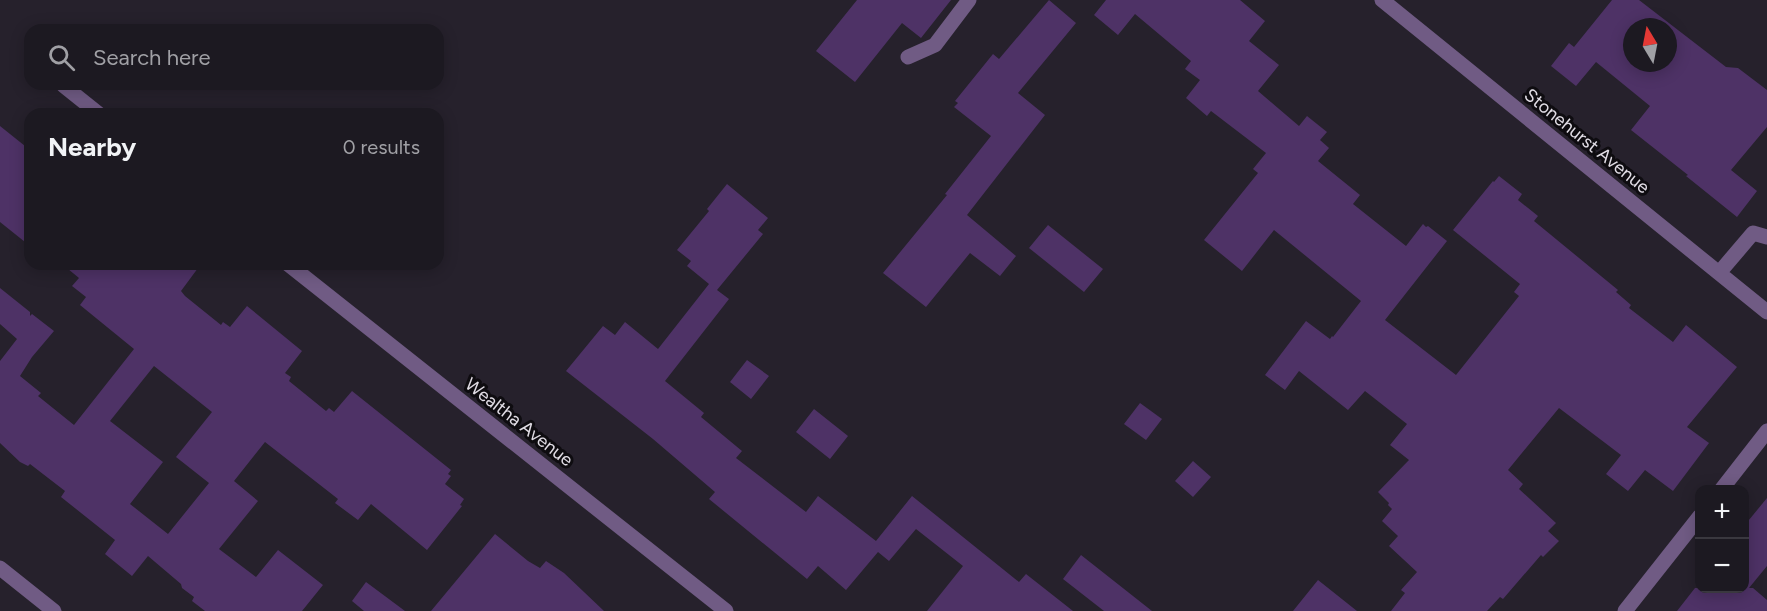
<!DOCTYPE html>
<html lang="en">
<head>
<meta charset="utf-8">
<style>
  :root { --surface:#1c1921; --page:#29262e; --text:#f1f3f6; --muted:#a0a0a5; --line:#3a383f }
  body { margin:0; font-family:Figtree,sans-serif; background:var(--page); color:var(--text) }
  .controls { position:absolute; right:18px; bottom:18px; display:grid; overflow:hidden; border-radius:12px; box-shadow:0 3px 15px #0003 }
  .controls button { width:54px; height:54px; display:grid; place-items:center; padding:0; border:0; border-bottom:2px solid var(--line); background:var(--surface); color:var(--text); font:30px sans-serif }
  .compass { position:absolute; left:1623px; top:18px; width:54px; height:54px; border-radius:50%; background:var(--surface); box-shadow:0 3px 15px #0003; rotate:350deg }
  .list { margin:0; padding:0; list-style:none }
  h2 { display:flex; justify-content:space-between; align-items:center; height:78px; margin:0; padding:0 24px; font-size:26px }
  h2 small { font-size:20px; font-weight:400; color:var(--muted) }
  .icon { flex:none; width:33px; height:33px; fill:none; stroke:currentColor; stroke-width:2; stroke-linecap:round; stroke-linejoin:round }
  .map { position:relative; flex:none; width:1767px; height:611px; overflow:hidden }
  .search { position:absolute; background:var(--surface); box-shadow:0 3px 15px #0003; left:24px; top:24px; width:420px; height:66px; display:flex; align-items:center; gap:15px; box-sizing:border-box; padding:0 21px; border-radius:18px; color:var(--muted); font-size:22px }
  .panel { position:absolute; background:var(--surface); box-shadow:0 3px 15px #0003; left:24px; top:108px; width:420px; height:162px; border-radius:18px }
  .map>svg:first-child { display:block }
  .building { fill:#4e3266; fill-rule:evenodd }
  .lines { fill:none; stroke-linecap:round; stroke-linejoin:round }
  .minor { stroke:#705b84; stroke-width:15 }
  .labels { text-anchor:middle; stroke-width:6; stroke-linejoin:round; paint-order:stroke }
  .street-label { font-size:18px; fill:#e1dde5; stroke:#0e0c10 }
</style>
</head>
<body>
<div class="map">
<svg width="1767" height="611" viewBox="0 0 1767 611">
  <rect width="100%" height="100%" fill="#26212c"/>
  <!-- building -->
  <path class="building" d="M 857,0 L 951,0 L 921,38 L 902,23 L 855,82 L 816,51 Z
    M 1049,0 L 1076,23 L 1018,93 L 1045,115 L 967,215 L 1016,256 L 1000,276 L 970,253 L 926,307 L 883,273 L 947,195 L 945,194 L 991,136 L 954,107 L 958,103 L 955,101 L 993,54 L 999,59 Z
    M 1106,0 L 1240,0 L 1265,21 L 1249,41 L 1279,65 L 1258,91 L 1299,126 L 1307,116 L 1327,132 L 1320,140 L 1329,148 L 1318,161 L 1360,195 L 1353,204 L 1406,246 L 1423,224 L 1426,227 L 1428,226 L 1447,241 L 1385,320 L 1456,375 L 1519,296 L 1514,292 L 1520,284 L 1453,230 L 1493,181 L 1494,182 L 1499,176 L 1522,194 L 1518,200 L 1538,216 L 1534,221 L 1618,290 L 1616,292 L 1631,305 L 1629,308 L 1673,342 L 1686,325 L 1737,367 L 1687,427 L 1709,443 L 1673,491 L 1645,470 L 1628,491 L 1606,474 L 1621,455 L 1559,408 L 1508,470 L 1523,484 L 1519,489 L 1556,523 L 1548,531 L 1559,541 L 1543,557 L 1541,555 L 1503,599 L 1500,597 L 1487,611 L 1391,611 L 1405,593 L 1401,590 L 1417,572 L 1389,546 L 1398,536 L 1382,521 L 1392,509 L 1388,505 L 1389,503 L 1378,492 L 1409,460 L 1390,445 L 1407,424 L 1365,391 L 1348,410 L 1299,371 L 1285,390 L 1265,375 L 1306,321 L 1330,339 L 1332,336 L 1333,337 L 1361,301 L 1274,230 L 1242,271 L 1204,240 L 1258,173 L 1253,169 L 1266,153 L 1211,111 L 1207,116 L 1186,98 L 1200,80 L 1185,69 L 1191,61 L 1135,14 L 1118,35 L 1094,15 Z
    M 1612,0 L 1639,0 L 1726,67 L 1738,68 L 1767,90 L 1767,127 L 1731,170 L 1757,191 L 1737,217 L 1686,176 L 1688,175 L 1631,130 L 1650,106 L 1596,62 L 1576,86 L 1551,66 L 1569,43 L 1574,47 ZM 1632,27 L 1668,27 L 1668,63 L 1632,63 Z
    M 0,126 L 30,150 L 30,246 L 0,222 Z
    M 727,184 L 768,218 L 758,230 L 763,234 L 717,290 L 729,299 L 665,381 L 704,413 L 701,417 L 742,451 L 736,458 L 806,512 L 818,496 L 876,541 L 912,496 L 1019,582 L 1026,574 L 1073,611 L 927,611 L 963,566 L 916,529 L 889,561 L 878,552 L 846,590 L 818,566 L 807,579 L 709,499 L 715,492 L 653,439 L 566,371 L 603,326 L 615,335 L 625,322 L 658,349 L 709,284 L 687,266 L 691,261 L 677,250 L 709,211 L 707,209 Z
    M 1048,225 L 1103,269 L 1084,292 L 1029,248 Z
    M 62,264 L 201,264 L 181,291 L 185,296 L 221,325 L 223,322 L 230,327 L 247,306 L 302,351 L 285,373 L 291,377 L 289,381 L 326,411 L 329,408 L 334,412 L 352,391 L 451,470 L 448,474 L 451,476 L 445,484 L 464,499 L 460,505 L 462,506 L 427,550 L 371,504 L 358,520 L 335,503 L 338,499 L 265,442 L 234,481 L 258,501 L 219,549 L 256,577 L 278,550 L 323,585 L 302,611 L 205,611 L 192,601 L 194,597 L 182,588 L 181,584 L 148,556 L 132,576 L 105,554 L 115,540 L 61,497 L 65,491 L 30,464 L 28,466 L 20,462 L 0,443 L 0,361 L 17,339 L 0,324 L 0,288 L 30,312 L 30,316 L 32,314 L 54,331 L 32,357 L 20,376 L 41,393 L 38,396 L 74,425 L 134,349 L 80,305 L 86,297 L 72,286 L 79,278 ZM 154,366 L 212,412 L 176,457 L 209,483 L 168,534 L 130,504 L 163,462 L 110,421 Z
    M 747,360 L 769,376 L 751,399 L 730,382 Z
    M 1140,403 L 1162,419 L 1146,440 L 1124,424 Z
    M 814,409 L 848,436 L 830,459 L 796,432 Z
    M 1193,461 L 1211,477 L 1193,497 L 1175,481 Z
    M 1767,498 L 1767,566 L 1749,588 L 1753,588 L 1767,600 L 1767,611 L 1677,611 L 1695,588 L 1744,588 L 1744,526 Z
    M 495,534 L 528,561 L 540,568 L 546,561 L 564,573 L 604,611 L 431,611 Z
    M 1081,555 L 1152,611 L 1104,611 L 1063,579 Z
    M 1318,580 L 1357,611 L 1293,611 Z
    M 366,582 L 405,611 L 364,611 L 352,601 Z"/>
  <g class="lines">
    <!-- minor -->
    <path class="minor" d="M 1382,0 L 1767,312
      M 908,57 L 935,45 L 969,0
      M 64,86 L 99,114
      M 288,264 L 726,611
      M 1719,273 L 1753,233 L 1767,237
      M 1721,490 L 1767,431
      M 0,568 L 54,611
      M 1625,611 L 1700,516"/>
  </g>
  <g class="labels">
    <!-- street labels -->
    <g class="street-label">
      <text transform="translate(1587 141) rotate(39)" y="6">Stonehurst Avenue</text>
      <text transform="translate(519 422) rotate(38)" y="6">Wealtha Avenue</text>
    </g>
  </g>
</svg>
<div class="controls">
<button>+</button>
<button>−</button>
</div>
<svg class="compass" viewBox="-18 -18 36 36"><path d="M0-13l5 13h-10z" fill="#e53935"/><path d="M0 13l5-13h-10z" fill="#a0a0a5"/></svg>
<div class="search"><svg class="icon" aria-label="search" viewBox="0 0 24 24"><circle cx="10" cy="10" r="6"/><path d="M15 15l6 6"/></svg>Search here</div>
<section class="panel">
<h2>Nearby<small>0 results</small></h2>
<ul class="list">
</ul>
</section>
</div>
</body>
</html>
